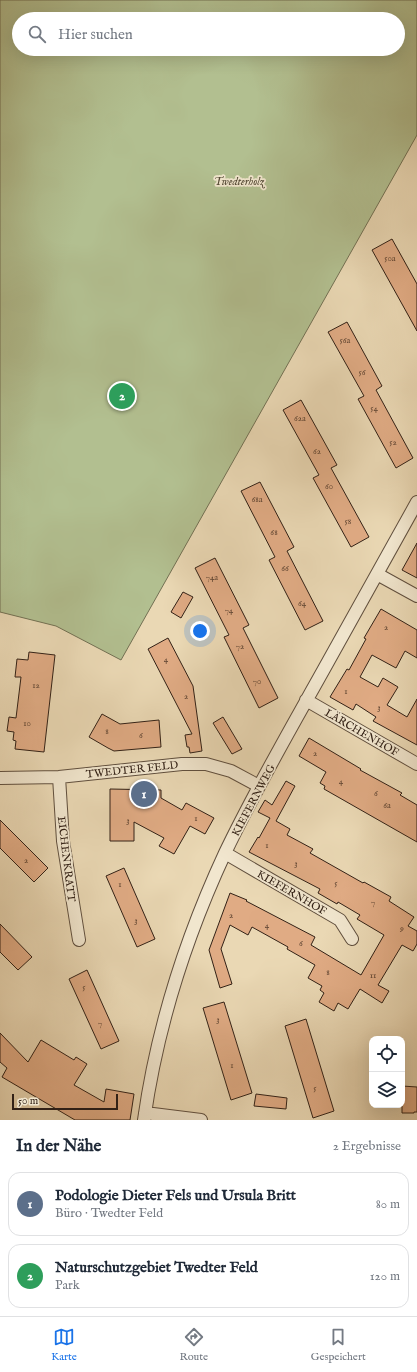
<!DOCTYPE html>
<html lang="de">
<head>
<meta charset="utf-8">
<style>
  :root { --surface:#fff; --page:#f6f6f7; --text:#1f2937; --muted:#747a83; --line:#e0e1e3; --accent:#1a73e8 }
  body { margin:0; font-family:"IM FELL English",serif; background:var(--page); color:var(--text) }
  .controls { position:absolute; right:12px; bottom:12px; display:grid; overflow:hidden; border-radius:8px; box-shadow:0 4px 16px #0002 }
  .controls button { width:36px; height:36px; display:grid; place-items:center; padding:0; border:0; border-bottom:1px solid var(--line); background:var(--surface); color:var(--text); font:20px sans-serif }
  .scale { position:absolute; left:12px; bottom:10px; width:106px; box-sizing:border-box; padding-left:4px; border:2px solid #322116; border-top:0; font-size:11px; line-height:14px; white-space:nowrap; color:#322116; -webkit-text-stroke:3px #f1e6ce; paint-order:stroke }
  .you { position:absolute; left:200px; top:631px; width:14px; height:14px; margin:-10px; border:3px solid #fff; border-radius:50%; background:#1a73e8; box-shadow:0 0 0 6px #1a73e833 }
  .badge { display:grid; place-items:center; width:26px; height:26px; border-radius:50%; background:var(--accent); color:#fff; font-size:13px; font-weight:700 }
  .pin { position:absolute; translate:-50% -50%; border:2px solid #fff; box-shadow:0 1px 4px #0006 }
  .list { margin:0; padding:0; list-style:none }
  h2 { display:flex; justify-content:space-between; align-items:center; height:52px; margin:0; padding:0 16px; font-size:17px }
  h2 small { font-size:13px; font-weight:400; color:var(--muted) }
  .list li { display:grid; grid-template-columns:26px 1fr auto; gap:12px; align-items:center; box-sizing:border-box; height:64px; margin:0 8px 8px; padding:0 8px; border:1px solid var(--line); border-radius:12px }
  .list b { display:block; font-size:15px; white-space:nowrap }
  .list p { margin:0; font-size:13px; white-space:nowrap; color:var(--muted) }
  .list em { font-size:13px; font-style:normal; color:var(--muted) }
  .icon { flex:none; width:22px; height:22px; fill:none; stroke:currentColor; stroke-width:2; stroke-linecap:round; stroke-linejoin:round }
  .map { position:relative; flex:none; width:417px; height:1120px; overflow:hidden }
  .search { position:absolute; background:var(--surface); box-shadow:0 4px 16px #0002; left:12px; right:12px; top:12px; height:44px; display:flex; align-items:center; gap:10px; box-sizing:border-box; padding:0 14px; border-radius:22px; color:var(--muted); font-size:15px }
  .sheet { height:196px; background:var(--surface) }
  nav { display:flex; justify-content:space-around; align-items:center; box-sizing:border-box; height:56px; border-top:1px solid var(--line); background:var(--surface); font-size:11px; color:var(--muted) }
  nav a { display:grid; justify-items:center; gap:2px }
  nav .on { color:var(--accent) }
  .map>svg:first-child { display:block }
  .green { fill:#b2bf90; stroke:#727053; fill-rule:evenodd }
  .building { fill:#e0ab84; stroke:#322116 }
  .lines { fill:none; stroke-linecap:round; stroke-linejoin:round }
  .street-casing { stroke:#604f3e; stroke-width:14 }
  .street { stroke:#f1e6ce; stroke-width:12 }
  .labels { text-anchor:middle; stroke-width:3.5; stroke-linejoin:round; paint-order:stroke }
  .number-label { font-size:9px; fill:#5e4432 }
  .park-label { font-size:11px; font-style:italic; fill:#524834; stroke:#f1e6ce }
  .street-label { font-size:11px; fill:#322116; stroke:#f1e6ce }
</style>
</head>
<body>
<div class="map">
<svg width="417" height="1120" viewBox="0 0 417 1120">
  <rect width="100%" height="100%" fill="#ead8b4"/>
  <filter id="stains"><feTurbulence type="fractalNoise" baseFrequency=".005" numOctaves="4"/><feColorMatrix values="0 0 0 0 .2 0 0 0 0 .09 0 0 0 0 .02 0 0 0 .5 -.17"/></filter>
  <radialGradient id="worn" r=".72"><stop offset=".6" stop-color="#630" stop-opacity="0"/><stop offset="1" stop-color="#630" stop-opacity=".3"/></radialGradient>
  <!-- green -->
  <path class="green" d="M 0,0 L 417,0 L 417,135 L 121,660 L 56,626 L 0,612 ZM 19,19 L 398,19 L 398,49 L 19,49 Z"/>
  <!-- building -->
  <path class="building" d="M 392,239 L 417,284 L 417,331 L 372,250 Z
    M 347,322 L 382,386 L 376,390 L 413,458 L 396,468 L 358,399 L 364,396 L 328,332 Z
    M 301,400 L 337,465 L 331,468 L 369,537 L 351,547 L 313,478 L 319,475 L 283,410 Z
    M 260,482 L 294,547 L 287,551 L 323,621 L 305,630 L 269,560 L 275,557 L 241,491 Z
    M 417,543 L 417,578 L 402,570 Z
    M 215,558 L 249,625 L 243,628 L 278,698 L 259,708 L 224,637 L 229,635 L 195,568 Z
    M 183,592 L 193,597 L 181,618 L 171,612 Z
    M 381,609 L 417,630 L 417,658 L 405,651 L 396,668 L 372,655 L 360,677 L 378,687 L 383,678 L 398,687 L 387,705 L 407,717 L 417,699 L 417,745 L 373,721 L 376,717 L 356,704 L 353,710 L 330,697 L 347,669 L 349,670 L 366,639 L 364,638 Z
    M 168,638 L 193,686 L 202,751 L 190,753 L 189,747 L 187,747 L 185,735 L 192,734 L 148,649 Z
    M 29,652 L 55,655 L 44,752 L 15,749 L 16,741 L 13,740 L 14,732 L 7,731 L 9,717 L 16,718 L 21,677 L 15,677 L 17,659 L 28,660 Z
    M 102,714 L 120,724 L 159,720 L 161,747 L 114,751 L 108,748 L 89,737 Z
    M 223,717 L 242,749 L 232,754 L 213,723 Z
    M 309,738 L 361,769 L 360,770 L 402,793 L 400,795 L 417,805 L 417,842 L 324,789 L 325,786 L 320,783 L 326,772 L 299,756 Z
    M 286,781 L 295,786 L 276,821 L 290,829 L 287,835 L 313,849 L 310,853 L 363,883 L 364,882 L 391,897 L 389,901 L 414,917 L 408,926 L 417,931 L 417,944 L 413,951 L 402,945 L 378,985 L 389,991 L 382,1003 L 360,989 L 348,1009 L 338,1003 L 334,1011 L 319,1002 L 324,993 L 320,990 L 322,986 L 308,978 L 315,965 L 287,949 L 288,947 L 252,927 L 248,935 L 230,925 L 221,949 L 232,984 L 220,988 L 209,950 L 230,893 L 247,900 L 246,901 L 315,937 L 311,945 L 361,975 L 384,935 L 357,919 L 360,915 L 338,902 L 337,904 L 318,893 L 320,889 L 249,852 L 258,837 L 259,838 L 270,818 L 258,812 L 265,800 L 272,805 Z
    M 110,789 L 161,790 L 161,798 L 182,810 L 186,803 L 214,818 L 205,834 L 190,826 L 174,854 L 159,846 L 164,838 L 134,822 L 134,841 L 110,841 Z
    M 0,820 L 48,868 L 34,882 L 0,848 Z
    M 124,868 L 155,939 L 137,947 L 106,876 Z
    M 0,924 L 32,957 L 18,970 L 0,952 Z
    M 87,970 L 119,1041 L 101,1049 L 69,979 Z
    M 224,1002 L 252,1093 L 231,1100 L 203,1008 Z
    M 306,1019 L 334,1111 L 313,1118 L 285,1026 Z
    M 0,1033 L 28,1062 L 41,1040 L 74,1060 L 76,1057 L 87,1064 L 74,1085 L 104,1102 L 106,1089 L 134,1094 L 130,1120 L 75,1120 L 2,1077 L 7,1068 L 0,1062 Z
    M 402,1086 L 417,1087 L 417,1112 L 414,1112 L 414,1113 L 402,1113 Z
    M 256,1094 L 287,1098 L 286,1109 L 254,1106 Z"/>
  <g class="lines">
    <defs>
      <path id="street" d="M 377,574 L 417,596
        M 306,700 L 417,764
        M 59,777 L 63,841 L 79,940
        M 0,778 L 59,777 L 182,764 L 206,764 L 231,771 L 259,786
        M 225,853 L 340,920 L 352,939
        M 145,1113 L 201,1120
        M 144,1120 C 157,1028 186,937 225,853 C 255,790 290,730 324,669 C 355,614 386,558 417,502"/>
    </defs>
    <!-- street casing -->
    <use href="#street" class="street-casing"/>
    <!-- street -->
    <use href="#street" class="street"/>
  </g>
  <g class="labels">
    <!-- number labels -->
    <g class="number-label">
      <text x="390" y="261">50a</text>
      <text x="345" y="343">56a</text>
      <text x="362" y="375">56</text>
      <text x="374" y="411">54</text>
      <text x="300" y="421">62a</text>
      <text x="393" y="445">52</text>
      <text x="317" y="454">62</text>
      <text x="329" y="489">60</text>
      <text x="257" y="502">68a</text>
      <text x="348" y="524">58</text>
      <text x="274" y="535">68</text>
      <text x="285" y="571">66</text>
      <text x="212" y="580">74a</text>
      <text x="302" y="606">64</text>
      <text x="229" y="613">74</text>
      <text x="386" y="630">2</text>
      <text x="240" y="649">72</text>
      <text x="166" y="662">4</text>
      <text x="257" y="684">70</text>
      <text x="36" y="688">12</text>
      <text x="346" y="694">1</text>
      <text x="186" y="699">2</text>
      <text x="379" y="710">3</text>
      <text x="27" y="726">10</text>
      <text x="107" y="734">8</text>
      <text x="141" y="738">6</text>
      <text x="315" y="756">2</text>
      <text x="341" y="784">4</text>
      <text x="376" y="796">6</text>
      <text x="387" y="808">6a</text>
      <text x="196" y="821">1</text>
      <text x="128" y="823">3</text>
      <text x="267" y="848">1</text>
      <text x="26" y="863">2</text>
      <text x="296" y="866">3</text>
      <text x="336" y="886">5</text>
      <text x="120" y="887">1</text>
      <text x="373" y="905">7</text>
      <text x="231" y="918">2</text>
      <text x="136" y="923">3</text>
      <text x="267" y="928">4</text>
      <text x="402" y="931">9</text>
      <text x="301" y="946">6</text>
      <text x="328" y="975">8</text>
      <text x="373" y="978">11</text>
      <text x="84" y="990">5</text>
      <text x="218" y="1022">3</text>
      <text x="100" y="1026">7</text>
      <text x="232" y="1068">1</text>
      <text x="315" y="1091">5</text>
    </g>
    <!-- park labels -->
    <g class="park-label">
      <text x="239" y="185">Twedterholz</text>
    </g>
    <!-- street labels -->
    <g class="street-label">
      <text transform="translate(362 732) rotate(30)" y="4">LÄRCHENHOF</text>
      <text transform="translate(132 769) rotate(-6)" y="4">TWEDTER FELD</text>
      <text transform="translate(253 800) rotate(-62)" y="4">KIEFERNWEG</text>
      <text transform="translate(67 859) rotate(83)" y="4">EICHENKRATT</text>
      <text transform="translate(292 892) rotate(30)" y="4">KIEFERNHOF</text>
    </g>
  </g>
  <rect width="100%" height="100%" filter="url(#stains)"/>
  <rect width="100%" height="100%" fill="url(#worn)"/>
</svg>
<div class="controls">
<button><svg class="icon" aria-label="locate" viewBox="0 0 24 24"><circle cx="12" cy="12" r="6"/><path d="M12 2v4M12 18v4M2 12h4M18 12h4"/></svg></button>
<button><svg class="icon" aria-label="layers" viewBox="0 0 24 24"><path d="M12 4l9 5-9 5-9-5zM3 14l9 5 9-5"/></svg></button>
</div>
<div class="scale">50 m</div>
<div class="you"></div>
<div class="pin badge" style="left:144px;top:794px;background:#5c6f8a">1</div>
<div class="pin badge" style="left:122px;top:396px;background:#2e9e5b">2</div>
<div class="search"><svg class="icon" aria-label="search" viewBox="0 0 24 24"><circle cx="10" cy="10" r="6"/><path d="M15 15l6 6"/></svg>Hier suchen</div>
</div>
<section class="sheet">
<h2>In der Nähe<small>2 Ergebnisse</small></h2>
<ul class="list">
<li><span class="badge" style="background:#5c6f8a">1</span><div><b>Podologie Dieter Fels und Ursula Britt</b><p>Büro · Twedter Feld</p></div><em>80 m</em></li>
<li><span class="badge" style="background:#2e9e5b">2</span><div><b>Naturschutzgebiet Twedter Feld</b><p>Park</p></div><em>120 m</em></li>
</ul>
</section>
<nav>
<a class="on"><svg class="icon" aria-label="map" viewBox="0 0 24 24"><path d="M3 6l6-2 6 2 6-2v14l-6 2-6-2-6 2zM9 4v14M15 6v14"/></svg>Karte</a>
<a><svg class="icon" aria-label="directions" viewBox="0 0 24 24"><path d="M12 3l9 9-9 9-9-9zM9 14v-3h6M13 9l2 2-2 2"/></svg>Route</a>
<a><svg class="icon" aria-label="saved" viewBox="0 0 24 24"><path d="M7 4h10v16l-5-4-5 4z"/></svg>Gespeichert</a>
</nav>
</body>
</html>
